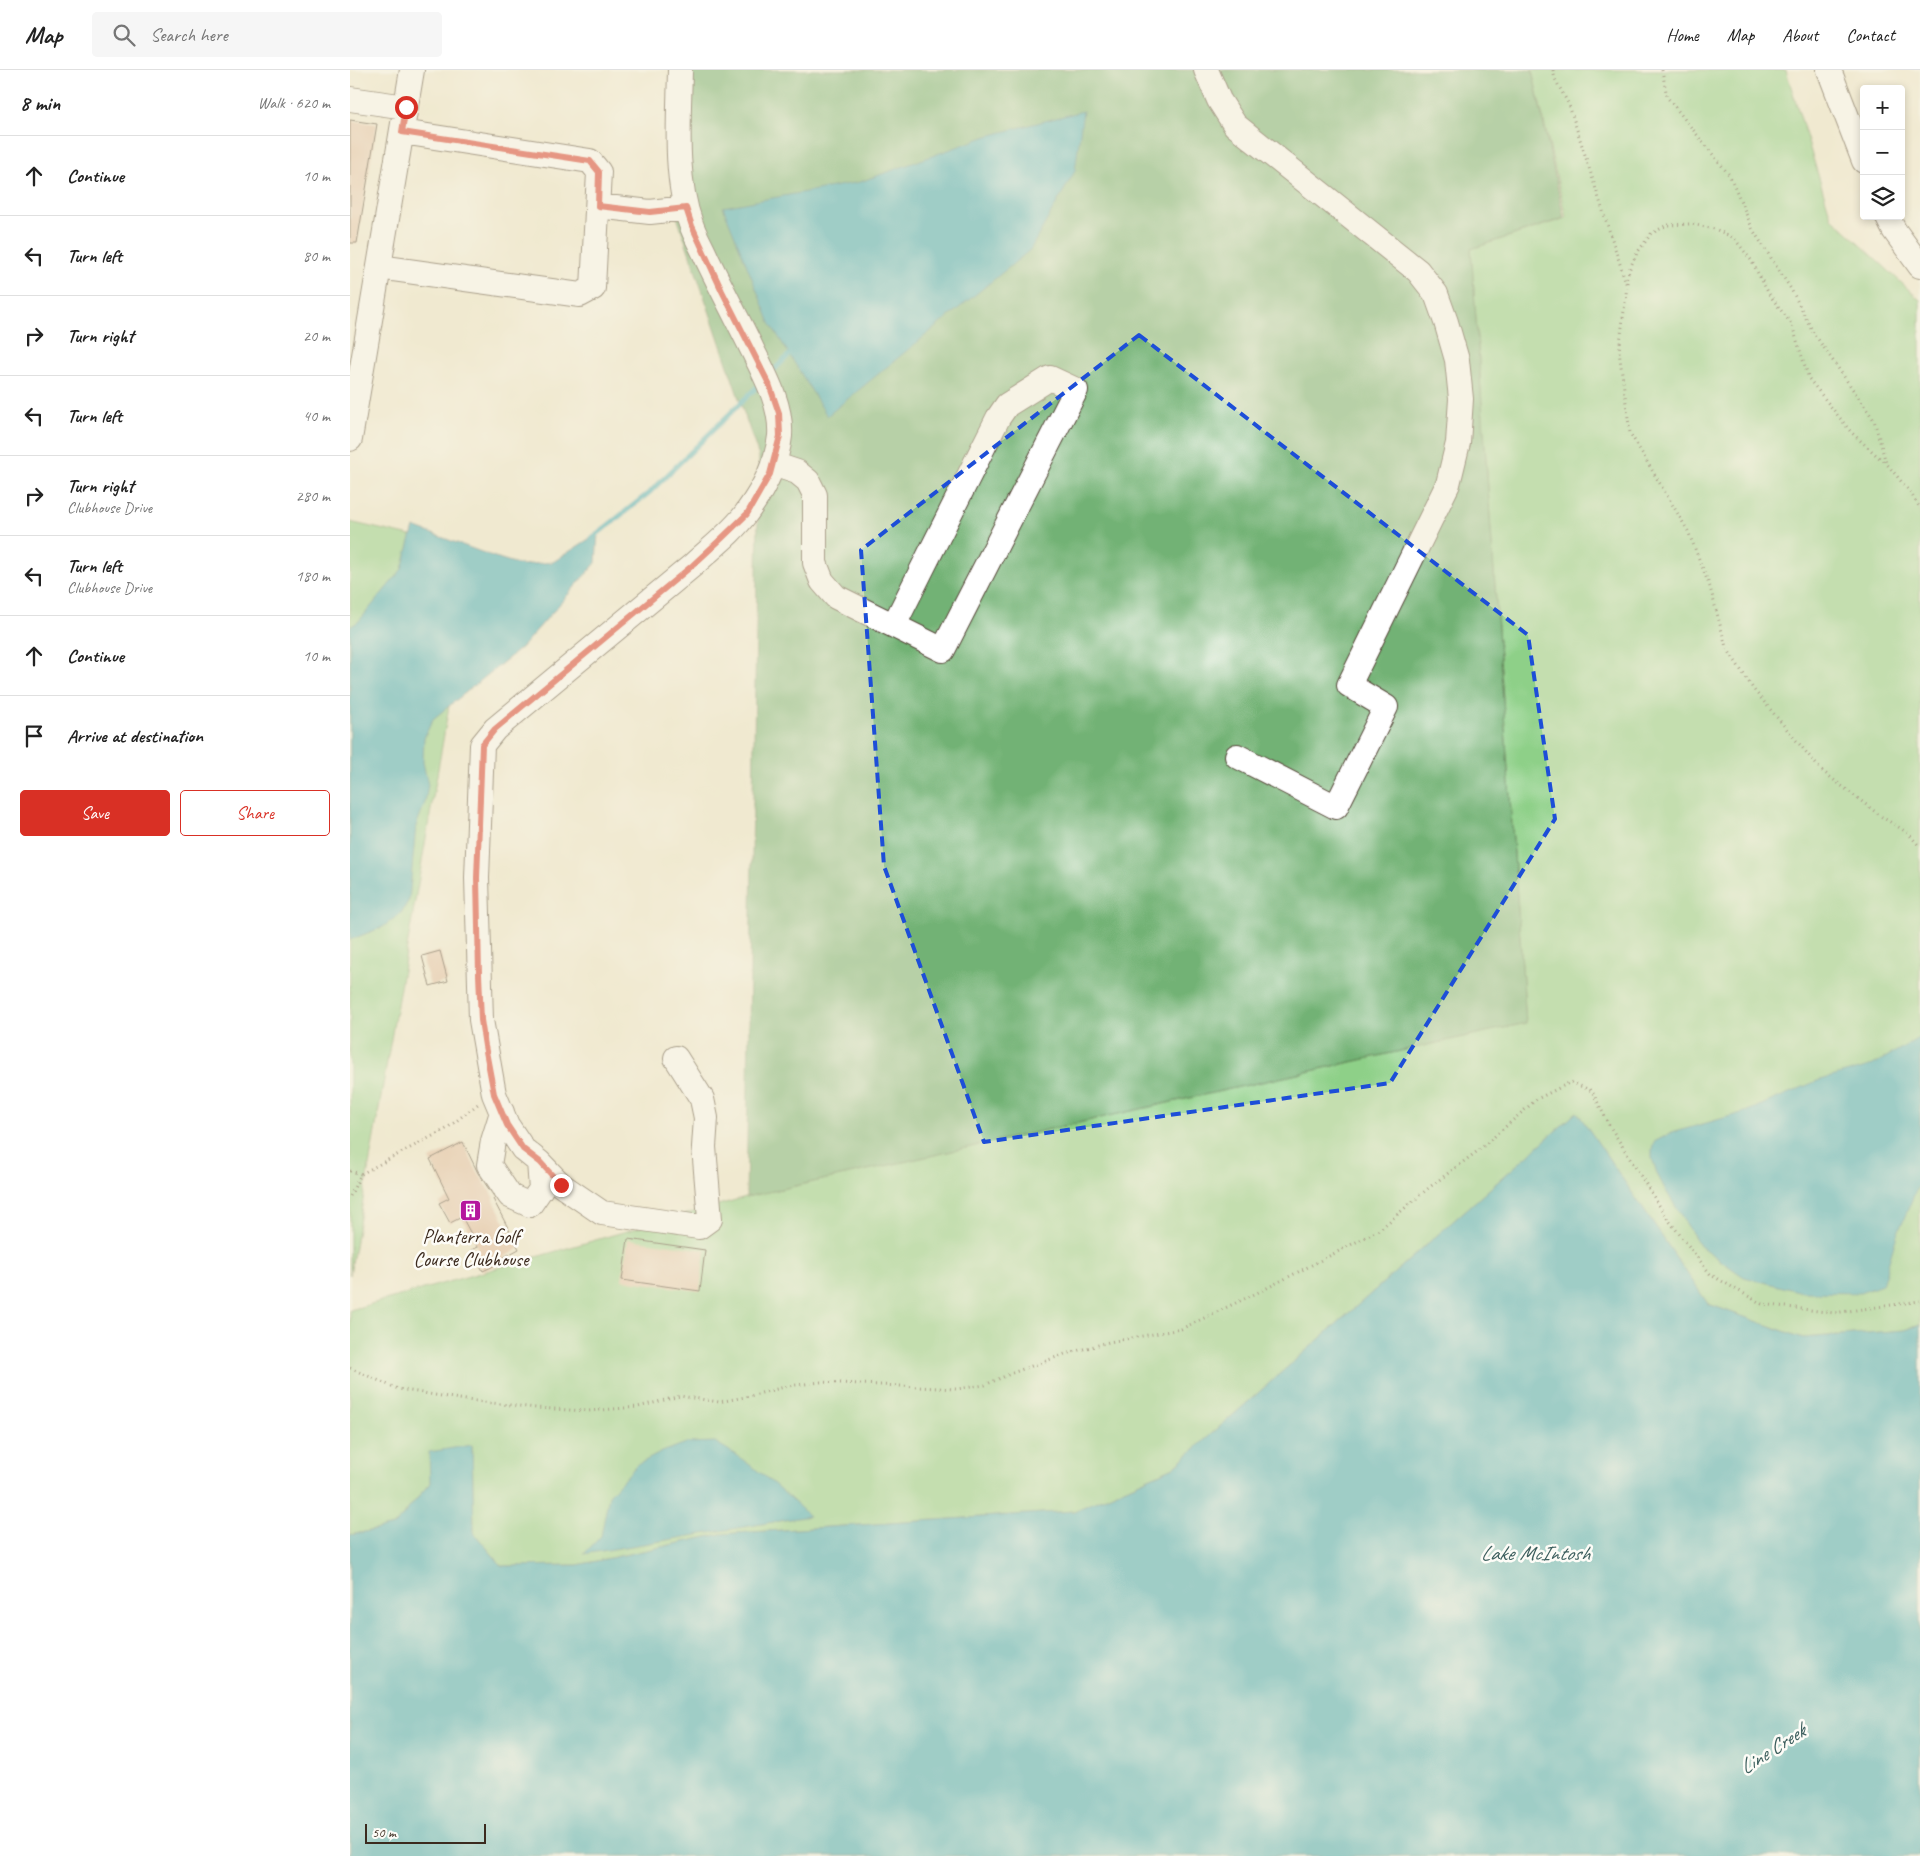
<!DOCTYPE html>
<html lang="en">
<head>
<meta charset="utf-8">
<style>
  :root { --surface:#fff; --page:#f6f6f6; --text:#222; --muted:#767676; --line:#e0e0e0; --accent:#d93025 }
  body { margin:0; font-family:Caveat,sans-serif; background:var(--page); color:var(--text) }
  .controls { position:absolute; right:15px; top:15px; display:grid; overflow:hidden; border-radius:5px; box-shadow:0 2px 8px #0003 }
  .controls button { width:45px; height:45px; display:grid; place-items:center; padding:0; border:0; border-bottom:1px solid var(--line); background:var(--surface); color:var(--text); font:25px sans-serif }
  .scale { position:absolute; left:15px; bottom:12px; width:121px; box-sizing:border-box; padding-left:5px; border:2px solid #3b2a1e; border-top:0; font-size:14px; line-height:18px; white-space:nowrap; color:#3b2a1e; -webkit-text-stroke:4px #fdfcf7; paint-order:stroke }
  .stop { position:absolute; width:15px; height:15px; margin:-11px; border:4px solid #d93025; border-radius:50%; background:#fff }
  .stop.end { background:#d93025; border-color:#fff; box-shadow:0 1px 5px #0008 }
  .list { margin:0; padding:0; list-style:none }
  h2 { display:flex; justify-content:space-between; align-items:center; height:65px; margin:0; padding:0 20px; font-size:21px }
  h2 small { font-size:16px; font-weight:400; color:var(--muted) }
  .list li { display:grid; grid-template-columns:32px 1fr auto; gap:15px; align-items:center; box-sizing:border-box; height:80px; padding:0 20px; border-top:1px solid var(--line) }
  .list b { display:block; font-size:19px; white-space:nowrap }
  .list p { margin:0; font-size:16px; white-space:nowrap; color:var(--muted) }
  .list em { font-size:16px; font-style:normal; color:var(--muted) }
  .actions { display:flex; gap:10px; padding:15px 20px }
  .actions a { flex:1; padding:11px 0; border:1px solid var(--accent); border-radius:5px; text-align:center; font-size:18px; color:var(--accent) }
  .actions .main { background:var(--accent); color:#fff }
  .icon { flex:none; width:28px; height:28px; fill:none; stroke:currentColor; stroke-width:2; stroke-linecap:round; stroke-linejoin:round }
  .map { position:relative; flex:none; width:1570px; height:1786px; overflow:hidden }
  header { display:flex; align-items:center; gap:30px; box-sizing:border-box; height:70px; padding:0 25px; background:var(--surface); border-bottom:1px solid var(--line) }
  header strong { font-size:24px }
  nav { display:flex; gap:28px; margin-inline-start:auto; font-size:18px }
  .search { width:350px; height:45px; background:var(--page); display:flex; align-items:center; gap:12px; box-sizing:border-box; padding:0 18px; border-radius:5px; color:var(--muted); font-size:19px }
  main { display:flex }
  aside { flex:1; background:var(--surface) }
  .map>svg:first-child { display:block }
  .green { fill:#8ed088; stroke:#647d53 }
  .forest { fill:#72b274; stroke:#566e49 }
  .water { fill:#3dabbb; stroke:#3c6a6c }
  .lines { fill:none; stroke-linecap:round; stroke-linejoin:round }
  .stream { stroke:#3dabbb; stroke-width:5 }
  .building { fill:#e1b99d }
  .minor-casing { stroke:#564739; stroke-width:26 }
  .path { stroke:#564739; stroke-width:3; stroke-dasharray:1 4; stroke-linecap:butt }
  .minor { stroke:#fff; stroke-width:24 }
  .route { stroke:#d93025; stroke-width:6 }
  .marked { fill:none; stroke:#1d4ed8; stroke-width:4; stroke-dasharray:10 6; stroke-linejoin:round }
  .labels { text-anchor:middle; stroke-width:5; stroke-linejoin:round; paint-order:stroke }
  .poi-label { font-size:20px; fill:#3b2a1e; stroke:#fdfcf7 }
  .water-label { font-size:21px; font-style:italic; fill:#3c5e5d; stroke:#fdfcf7 }
</style>
</head>
<body>
<header>
<strong>Map</strong>
<div class="search"><svg class="icon" aria-label="search" viewBox="0 0 24 24"><circle cx="10" cy="10" r="6"/><path d="M15 15l6 6"/></svg>Search here</div>
<nav><a>Home</a><a>Map</a><a>About</a><a>Contact</a></nav>
</header>
<main>
<aside>
<h2>8 min<small>Walk · 620 m</small></h2>
<ul class="list">
<li><svg class="icon" aria-label="ahead" viewBox="0 0 24 24"><path d="M12 20V5M6 11l6-6 6 6"/></svg><div><b>Continue</b></div><em>10 m</em></li>
<li><svg class="icon" aria-label="left" viewBox="0 0 24 24"><path d="M17 20v-9H6M10 6l-5 5 5 5"/></svg><div><b>Turn left</b></div><em>80 m</em></li>
<li><svg class="icon" aria-label="right" viewBox="0 0 24 24"><path d="M7 20v-9h11M14 6l5 5-5 5"/></svg><div><b>Turn right</b></div><em>20 m</em></li>
<li><svg class="icon" aria-label="left" viewBox="0 0 24 24"><path d="M17 20v-9H6M10 6l-5 5 5 5"/></svg><div><b>Turn left</b></div><em>40 m</em></li>
<li><svg class="icon" aria-label="right" viewBox="0 0 24 24"><path d="M7 20v-9h11M14 6l5 5-5 5"/></svg><div><b>Turn right</b><p>Clubhouse Drive</p></div><em>280 m</em></li>
<li><svg class="icon" aria-label="left" viewBox="0 0 24 24"><path d="M17 20v-9H6M10 6l-5 5 5 5"/></svg><div><b>Turn left</b><p>Clubhouse Drive</p></div><em>180 m</em></li>
<li><svg class="icon" aria-label="ahead" viewBox="0 0 24 24"><path d="M12 20V5M6 11l6-6 6 6"/></svg><div><b>Continue</b></div><em>10 m</em></li>
<li><svg class="icon" aria-label="arrive" viewBox="0 0 24 24"><path d="M6 21V4h12l-3 4 3 4H6"/></svg><div><b>Arrive at destination</b></div></li>
</ul>
<div class="actions"><a class="main">Save</a><a>Share</a></div>
</aside>
<div class="map">
<svg width="1570" height="1786" viewBox="0 0 1570 1786">
  <rect width="100%" height="100%" fill="#fdfcf7"/>
  <filter id="ink" filterUnits="userSpaceOnUse"><feTurbulence type="fractalNoise" baseFrequency=".02" numOctaves="2"/><feDisplacementMap in="SourceGraphic" scale="10" xChannelSelector="R" yChannelSelector="G"/><feConvolveMatrix kernelMatrix="1 2 1 2 8 2 1 2 1" color-interpolation-filters="sRGB"/></filter>
  <filter id="wash" filterUnits="userSpaceOnUse"><feTurbulence type="fractalNoise" baseFrequency=".0096" numOctaves="4" result="noise"/><feDisplacementMap in="SourceGraphic" scale="20" xChannelSelector="R" yChannelSelector="G"/><feGaussianBlur stdDeviation="1.12" result="paint"/><feColorMatrix in="noise" values="0 0 0 0 0 0 0 0 0 0 0 0 0 0 0 0 0 1.4 0 .05"/><feComposite in="paint" operator="in"/></filter>
  <g filter="url(#wash)">
    <rect width="100%" height="100%" fill="#f0e9d0"/>
    <!-- green -->
    <path class="green" d="M 1182,0 L 1436,0 L 1481,147 L 1570,230 L 1570,1255 L 1555,1260 L 1453,1268 L 1358,1234 L 1227,1042 L 824,1397 L 724,1441 L 371,1464 L 228,1495 L 152,1496 L 124,1463 L 122,1376 L 80,1413 L 44,1456 L 0,1465 L 0,1240 L 396,1127 L 1176,953 L 1121,179 L 1216,148 Z
      M 0,452 L 126,481 L 0,1205 Z"/>
    <!-- forest -->
    <path class="forest" d="M 324,0 L 1182,0 L 1214,148 L 1121,179 L 1176,953 L 396,1127 L 409,387 L 326,144 Z"/>
    <!-- water -->
    <path class="water" d="M 733,41 L 725,101 L 680,180 L 477,346 L 420,253 L 373,137 L 510,112 L 637,66 Z
      M 64,457 L 145,487 L 171,495 L 203,492 L 248,463 L 246,493 L 171,578 L 83,649 L 74,668 L 73,692 L 78,715 L 75,733 L 66,756 L 59,830 L 51,843 L 33,857 L 0,870 L 0,557 L 9,551 L 52,499 Z
      M 1570,967 L 1570,1115 L 1567,1118 L 1547,1165 L 1532,1215 L 1510,1223 L 1452,1222 L 1394,1207 L 1350,1176 L 1316,1121 L 1307,1104 L 1302,1088 L 1302,1080 L 1304,1072 L 1321,1063 L 1395,1042 L 1467,1011 L 1523,995 Z
      M 1227,1042 L 1358,1234 L 1453,1268 L 1555,1260 L 1570,1255 L 1570,1786 L 0,1786 L 0,1465 L 44,1456 L 80,1413 L 79,1382 L 122,1375 L 124,1463 L 152,1496 L 228,1495 L 371,1464 L 724,1441 L 824,1397 Z
      M 365,1372 C 400,1392 430,1418 459,1446 L 234,1484 L 251,1466 L 259,1425 L 287,1395 L 312,1382 L 336,1373 Z"/>
    <g class="lines">
      <!-- stream -->
      <path class="stream" d="M 420,304 L 439,285
        M 242,468 L 300,422 L 411,313"/>
    </g>
    <g id="blocks">
      <!-- building -->
      <path class="building" d="M 0,50 L 27,54 L 7,173 L 0,173 Z
        M 90,881 L 98,911 L 80,916 L 72,886 Z
        M 113,1072 L 128,1103 L 145,1128 L 143,1129 L 169,1179 L 154,1187 L 156,1190 L 133,1201 L 122,1180 L 128,1177 L 112,1147 L 100,1153 L 89,1133 L 99,1128 L 80,1089 Z
        M 278,1169 L 355,1180 L 350,1221 L 272,1210 Z"/>
    </g>
  </g>
  <g filter="url(#ink)">
    <use href="#blocks" fill-opacity="0" stroke="#564739" stroke-width="1"/>
    <g class="lines">
      <defs>
        <path id="minor" d="M 856,0 L 869,30 L 885,55 L 1068,201 L 1086,224 L 1096,252 L 1107,290 L 1111,329 L 1108,373 L 1098,414 L 999,615 L 1036,637 L 986,737 L 887,686
          M 1479,0 L 1514,91
          M 0,29 L 56,37
          M 248,136 L 300,142 L 336,138
          M 1537,146 L 1544,160 L 1570,196
          M 29,197 L 230,225 L 243,218 L 249,102 L 240,91 L 52,62
          M 0,369 L 62,0
          M 423,394 L 447,402 L 458,411 L 465,425 L 465,493 L 472,511 L 486,527 L 593,580 L 726,320 L 700,308 L 657,335 L 648,348 L 544,555
          M 326,988 L 352,1029 L 356,1048 L 354,1077 L 360,1149 L 349,1157 L 252,1143 L 211,1115 L 189,1092 L 173,1079 L 157,1055 L 144,1024 L 131,950 L 127,808 L 132,675 L 145,659 L 343,495 C 360,479 384,461 397,442 C 413,420 427,393 430,366 C 432,336 416,307 403,281 C 388,250 372,220 357,189 C 352,177 345,166 341,154 C 324,108 329,49 330,0
          M 152,1042 L 143,1071 L 139,1095 L 160,1126 L 180,1135 L 191,1119 L 189,1092"/>
      </defs>
      <!-- minor casing -->
      <use href="#minor" class="minor-casing"/>
      <!-- path -->
      <path class="path" d="M 1203,0 L 1205,9 L 1219,35 L 1277,216 L 1269,281 L 1280,363 L 1338,461 L 1360,517 L 1376,577 L 1404,620 L 1471,700 L 1532,747 L 1558,763 L 1570,777
        M 1312,0 L 1317,27 L 1380,106 L 1403,160 L 1441,219 L 1463,262 L 1524,350 L 1536,393 L 1560,422 L 1570,438
        M 1277,213 L 1279,200 L 1287,183 L 1301,164 L 1317,155 L 1341,154 L 1365,159 L 1384,168 L 1401,190 L 1419,224 L 1442,255 L 1459,309 L 1501,362 L 1535,393
        M 0,1101 L 11,1104
        M 0,1126 L 11,1104 L 96,1059 L 128,1034
        M 0,1298 L 48,1319 L 116,1330 L 186,1338 L 238,1341 L 288,1337 L 330,1326 L 369,1332 L 400,1326 L 438,1316 L 471,1312 L 607,1319 L 635,1315 L 662,1303 L 715,1284 L 759,1272 L 831,1259 L 913,1220 L 987,1182 L 1029,1160 L 1081,1116 L 1129,1080 L 1187,1029 L 1221,1012 L 1242,1021 L 1259,1055 L 1317,1148 L 1361,1205 L 1412,1234 L 1484,1243 L 1570,1231"/>
      <!-- minor -->
      <use href="#minor" class="minor"/>
    </g>
  </g>
  <g class="lines" filter="url(#ink)">
    <!-- route -->
    <path class="route" d="M 56,37 L 52,62 L 240,91 L 249,102 L 248,136 L 300,142 L 336,138 L 342,156 L 372,221 L 419,314 L 429,343 L 430,366 L 420,404 L 397,444 L 371,469 L 343,495 L 145,659 L 132,675 L 127,808 L 129,904 L 131,950 L 135,976 L 144,1024 L 157,1055 L 173,1079 L 190,1092 L 211,1115"/>
  </g>
  <!-- marked area -->
  <path d="M0 0H1570V1786H0ZM 789,265 L 1178,565 L 1205,749 L 1040,1013 L 634,1072 L 534,796 L 511,480 Z" fill="#f0e9d0" fill-opacity=".55" fill-rule="evenodd"/>
  <path class="marked" d="M 789,265 L 1178,565 L 1205,749 L 1040,1013 L 634,1072 L 534,796 L 511,480 Z"/>
  <!-- icons -->
  <defs>
    <symbol id="building-square" viewBox="-11 -11 22 22"><rect x="-9" y="-9" width="18" height="18" rx="4" fill="#b5179e" stroke="#fdfcf7"/><path d="M-4-6H4V6H1V3H-1V6H-4ZM-2.5-4.3h1.7v1.8h-1.7ZM.8-4.3h1.7v1.8H.8ZM-2.5-1h1.7V.8h-1.7ZM.8-1h1.7V.8H.8Z" fill="#fff"/></symbol>
  </defs>
  <g fill-rule="evenodd">
    <use href="#building-square" x="108" y="1128" width="25" height="25"/>
  </g>
  <g class="labels">
    <!-- poi labels -->
    <g class="poi-label">
      <text x="121" y="1173">Planterra Golf<tspan x="121" dy="23">Course Clubhouse</tspan></text>
    </g>
    <!-- water labels -->
    <g class="water-label">
      <text x="1185" y="1490">Lake McIntosh</text>
      <text transform="translate(1422 1679) rotate(-33)" y="7">Line Creek</text>
    </g>
  </g>
</svg>
<div class="controls">
<button>+</button>
<button>−</button>
<button><svg class="icon" aria-label="layers" viewBox="0 0 24 24"><path d="M12 4l9 5-9 5-9-5zM3 14l9 5 9-5"/></svg></button>
</div>
<div class="scale">50 m</div>
<div class="stop" style="left:56px;top:37px"></div>
<div class="stop end" style="left:211px;top:1115px"></div>
</div>
</main>
</body>
</html>
